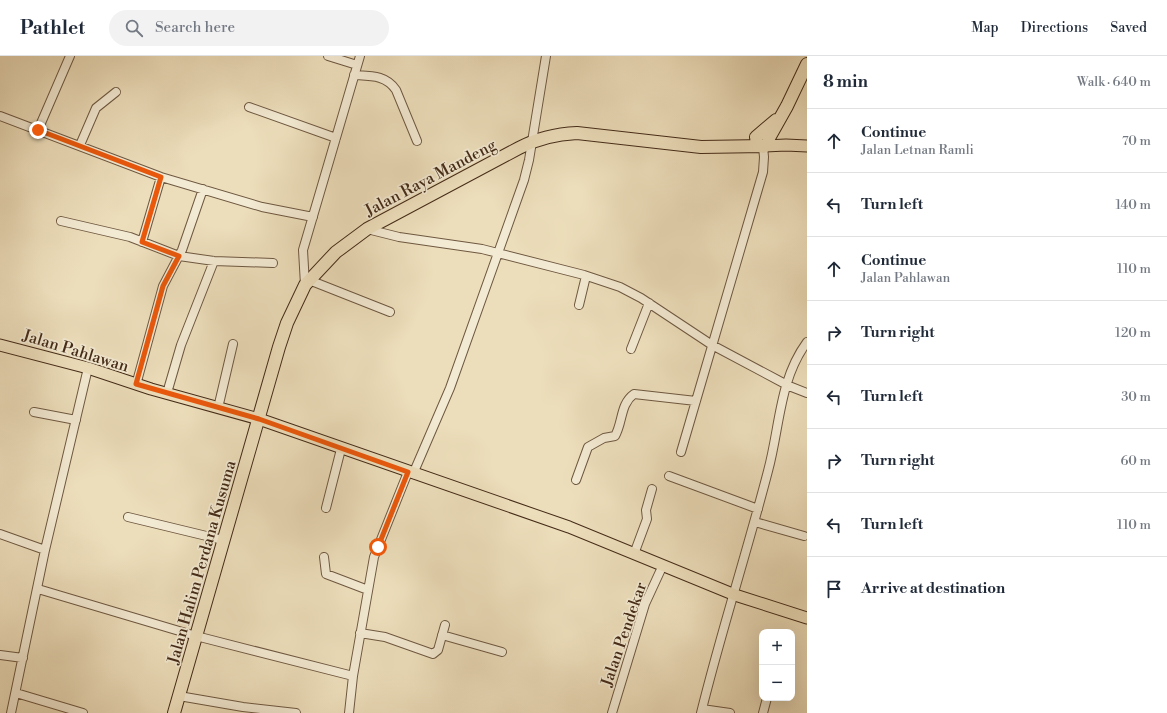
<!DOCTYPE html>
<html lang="en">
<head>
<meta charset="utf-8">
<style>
  :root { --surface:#fff; --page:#f2f2f3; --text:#1f2937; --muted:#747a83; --line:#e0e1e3 }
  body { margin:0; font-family:"Libre Bodoni",serif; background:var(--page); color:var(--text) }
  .controls { position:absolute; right:12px; bottom:12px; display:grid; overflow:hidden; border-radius:8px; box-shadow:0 4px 16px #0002 }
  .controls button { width:36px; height:36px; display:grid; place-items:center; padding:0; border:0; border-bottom:1px solid var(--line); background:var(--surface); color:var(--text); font:20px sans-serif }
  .stop { position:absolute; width:12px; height:12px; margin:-9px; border:3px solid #ea580c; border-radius:50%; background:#fff }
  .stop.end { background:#ea580c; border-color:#fff; box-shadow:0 1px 4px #0008 }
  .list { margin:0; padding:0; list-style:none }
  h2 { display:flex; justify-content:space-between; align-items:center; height:52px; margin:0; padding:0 16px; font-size:17px }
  h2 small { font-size:13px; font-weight:400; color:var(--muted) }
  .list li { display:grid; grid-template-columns:26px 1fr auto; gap:12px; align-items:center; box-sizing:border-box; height:64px; padding:0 16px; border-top:1px solid var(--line) }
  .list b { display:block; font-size:15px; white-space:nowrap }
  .list p { margin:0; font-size:13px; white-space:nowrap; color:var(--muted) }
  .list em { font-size:13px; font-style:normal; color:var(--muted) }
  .icon { flex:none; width:22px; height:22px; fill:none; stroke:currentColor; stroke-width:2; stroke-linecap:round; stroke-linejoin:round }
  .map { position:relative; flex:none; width:807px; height:657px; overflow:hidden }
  header { display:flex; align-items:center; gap:24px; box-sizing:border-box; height:56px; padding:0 20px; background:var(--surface); border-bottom:1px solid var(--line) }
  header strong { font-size:19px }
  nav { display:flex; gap:22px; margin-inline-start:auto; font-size:14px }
  .search { width:280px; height:36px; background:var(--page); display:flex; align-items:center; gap:10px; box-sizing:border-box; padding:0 14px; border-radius:22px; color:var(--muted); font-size:15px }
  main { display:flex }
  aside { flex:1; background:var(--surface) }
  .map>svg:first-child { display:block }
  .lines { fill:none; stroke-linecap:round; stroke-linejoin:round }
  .minor-casing { stroke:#6e5841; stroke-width:10 }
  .major-casing { stroke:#442b18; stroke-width:13 }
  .highway-casing { stroke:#442b18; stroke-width:14 }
  .minor { stroke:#f3ead3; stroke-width:8 }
  .major { stroke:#eddebb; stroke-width:11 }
  .highway { stroke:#eddebb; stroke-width:12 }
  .route { stroke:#ea580c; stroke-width:5 }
  .labels { text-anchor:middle; stroke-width:3.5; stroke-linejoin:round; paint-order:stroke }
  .street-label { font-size:16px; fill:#442b18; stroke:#f3ead3 }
</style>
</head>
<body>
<header>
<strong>Pathlet</strong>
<div class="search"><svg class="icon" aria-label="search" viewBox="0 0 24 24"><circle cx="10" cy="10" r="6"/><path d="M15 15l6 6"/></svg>Search here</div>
<nav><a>Map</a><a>Directions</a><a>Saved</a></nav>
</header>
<main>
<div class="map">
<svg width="807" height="657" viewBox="0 0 807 657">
  <rect width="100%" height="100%" fill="#eddebb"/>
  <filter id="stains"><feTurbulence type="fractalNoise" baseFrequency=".005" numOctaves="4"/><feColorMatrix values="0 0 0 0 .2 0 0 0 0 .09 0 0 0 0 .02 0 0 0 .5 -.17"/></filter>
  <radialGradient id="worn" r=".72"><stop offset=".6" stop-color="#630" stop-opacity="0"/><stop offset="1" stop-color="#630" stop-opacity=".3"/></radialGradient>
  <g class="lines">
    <defs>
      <path id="minor" d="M 328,0 L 357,9
        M 354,19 C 371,20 386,19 396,34 L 417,85
        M 249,51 L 336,82
        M 0,60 L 161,121 L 262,151 L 313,161
        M 38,74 L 70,0
        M 80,89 L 96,52 L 116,36
        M 61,165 L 130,181 L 179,200 L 214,205 L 273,207
        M 367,173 L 399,181 L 482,193 L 584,219 L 620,231 L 641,242 L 712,289 L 789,330 L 807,337
        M 142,186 L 161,121
        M 309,224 L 390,256
        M 305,229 L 303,194 L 360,0
        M 579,249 L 586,220
        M 631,293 L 649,247
        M 136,329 L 163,230 L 182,194 L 203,133
        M 167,337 L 181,289 L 214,205
        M 218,352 L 233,288
        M 34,356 L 76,364
        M 681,396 L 763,116 L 764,101 L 763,91
        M 413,418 L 450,332 L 524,124 L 529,104 L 546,0
        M 669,420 L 758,453
        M 576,424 L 588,391 L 604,382 L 615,380 C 623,366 620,348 634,338 L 696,345
        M 326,452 L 341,393
        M 128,461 L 223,484
        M 755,466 L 804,480
        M 0,478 L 45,494
        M 634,498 L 647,463 L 646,454 L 652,433
        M 324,501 L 326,518 L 368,534
        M 38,533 L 196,580 L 353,620
        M 360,577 L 385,581 L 433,598 L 438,594 L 445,569
        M 442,579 L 502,596
        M 0,599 L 23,602
        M 16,637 L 83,657
        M 179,640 L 243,651 L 296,657
        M 702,653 L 730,657
        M 11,657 L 45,494 L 88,312
        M 349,657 L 353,620 L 374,501 L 408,416
        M 612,657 L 645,548 L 663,509
        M 701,657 C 721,576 747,496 768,415 C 780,371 779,324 807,286
        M 763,657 L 767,642"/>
      <path id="major" d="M 765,90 L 786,89 L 807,90
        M 0,289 L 88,312 L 151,333 L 259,363 L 569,471 L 735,539 L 807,562"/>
      <path id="highway" d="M 763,91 L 757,88 L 756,81 L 776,64
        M 174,657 L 279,291 L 287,267 L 305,229 L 336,196 L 367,173 L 519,92 C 538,82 556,78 577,77 L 701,91 L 765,90 L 768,88 L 769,82 L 787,50 L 807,8"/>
    </defs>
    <!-- minor casing -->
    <use href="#minor" class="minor-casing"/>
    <!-- major casing -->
    <use href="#major" class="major-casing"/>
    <!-- highway casing -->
    <use href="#highway" class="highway-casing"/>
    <!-- minor -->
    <use href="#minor" class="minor"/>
    <!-- major -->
    <use href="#major" class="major"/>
    <!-- highway -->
    <use href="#highway" class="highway"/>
  </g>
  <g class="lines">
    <!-- route -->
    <path class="route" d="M 38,74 L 161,121 L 142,186 L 179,200 L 163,230 L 136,328 L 259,363 L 408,416 L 378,491"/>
  </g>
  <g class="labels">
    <!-- street labels -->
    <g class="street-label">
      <text transform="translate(430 121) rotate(-28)" y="6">Jalan Raya Mandeng</text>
      <text transform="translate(76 294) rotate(17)" y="6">Jalan Pahlawan</text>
      <text transform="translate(201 506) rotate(-74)" y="6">Jalan Halim Perdana Kusuma</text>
      <text transform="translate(623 578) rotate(-71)" y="6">Jalan Pendekar</text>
    </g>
  </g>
  <rect width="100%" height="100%" filter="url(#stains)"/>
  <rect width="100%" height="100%" fill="url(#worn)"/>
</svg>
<div class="controls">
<button>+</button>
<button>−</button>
</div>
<div class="stop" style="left:378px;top:491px"></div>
<div class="stop end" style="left:38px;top:74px"></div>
</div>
<aside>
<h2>8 min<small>Walk · 640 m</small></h2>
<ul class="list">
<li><svg class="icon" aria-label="ahead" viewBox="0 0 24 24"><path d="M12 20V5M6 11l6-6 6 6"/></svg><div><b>Continue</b><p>Jalan Letnan Ramli</p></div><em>70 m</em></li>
<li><svg class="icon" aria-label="left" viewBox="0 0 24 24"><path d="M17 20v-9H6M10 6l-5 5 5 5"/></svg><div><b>Turn left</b></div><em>140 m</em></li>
<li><svg class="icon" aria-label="ahead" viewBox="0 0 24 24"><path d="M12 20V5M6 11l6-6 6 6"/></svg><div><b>Continue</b><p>Jalan Pahlawan</p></div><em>110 m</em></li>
<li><svg class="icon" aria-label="right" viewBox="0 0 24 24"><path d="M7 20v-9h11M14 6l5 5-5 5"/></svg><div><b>Turn right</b></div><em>120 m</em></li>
<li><svg class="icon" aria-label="left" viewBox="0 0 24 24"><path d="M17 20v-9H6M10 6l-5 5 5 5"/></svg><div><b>Turn left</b></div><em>30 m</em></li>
<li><svg class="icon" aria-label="right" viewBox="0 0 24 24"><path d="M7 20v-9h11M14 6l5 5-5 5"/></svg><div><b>Turn right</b></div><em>60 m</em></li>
<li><svg class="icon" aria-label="left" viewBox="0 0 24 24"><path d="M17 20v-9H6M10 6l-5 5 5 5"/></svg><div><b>Turn left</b></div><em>110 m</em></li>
<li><svg class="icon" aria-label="arrive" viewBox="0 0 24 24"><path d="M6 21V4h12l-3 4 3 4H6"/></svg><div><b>Arrive at destination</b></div></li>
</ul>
</aside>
</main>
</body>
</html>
